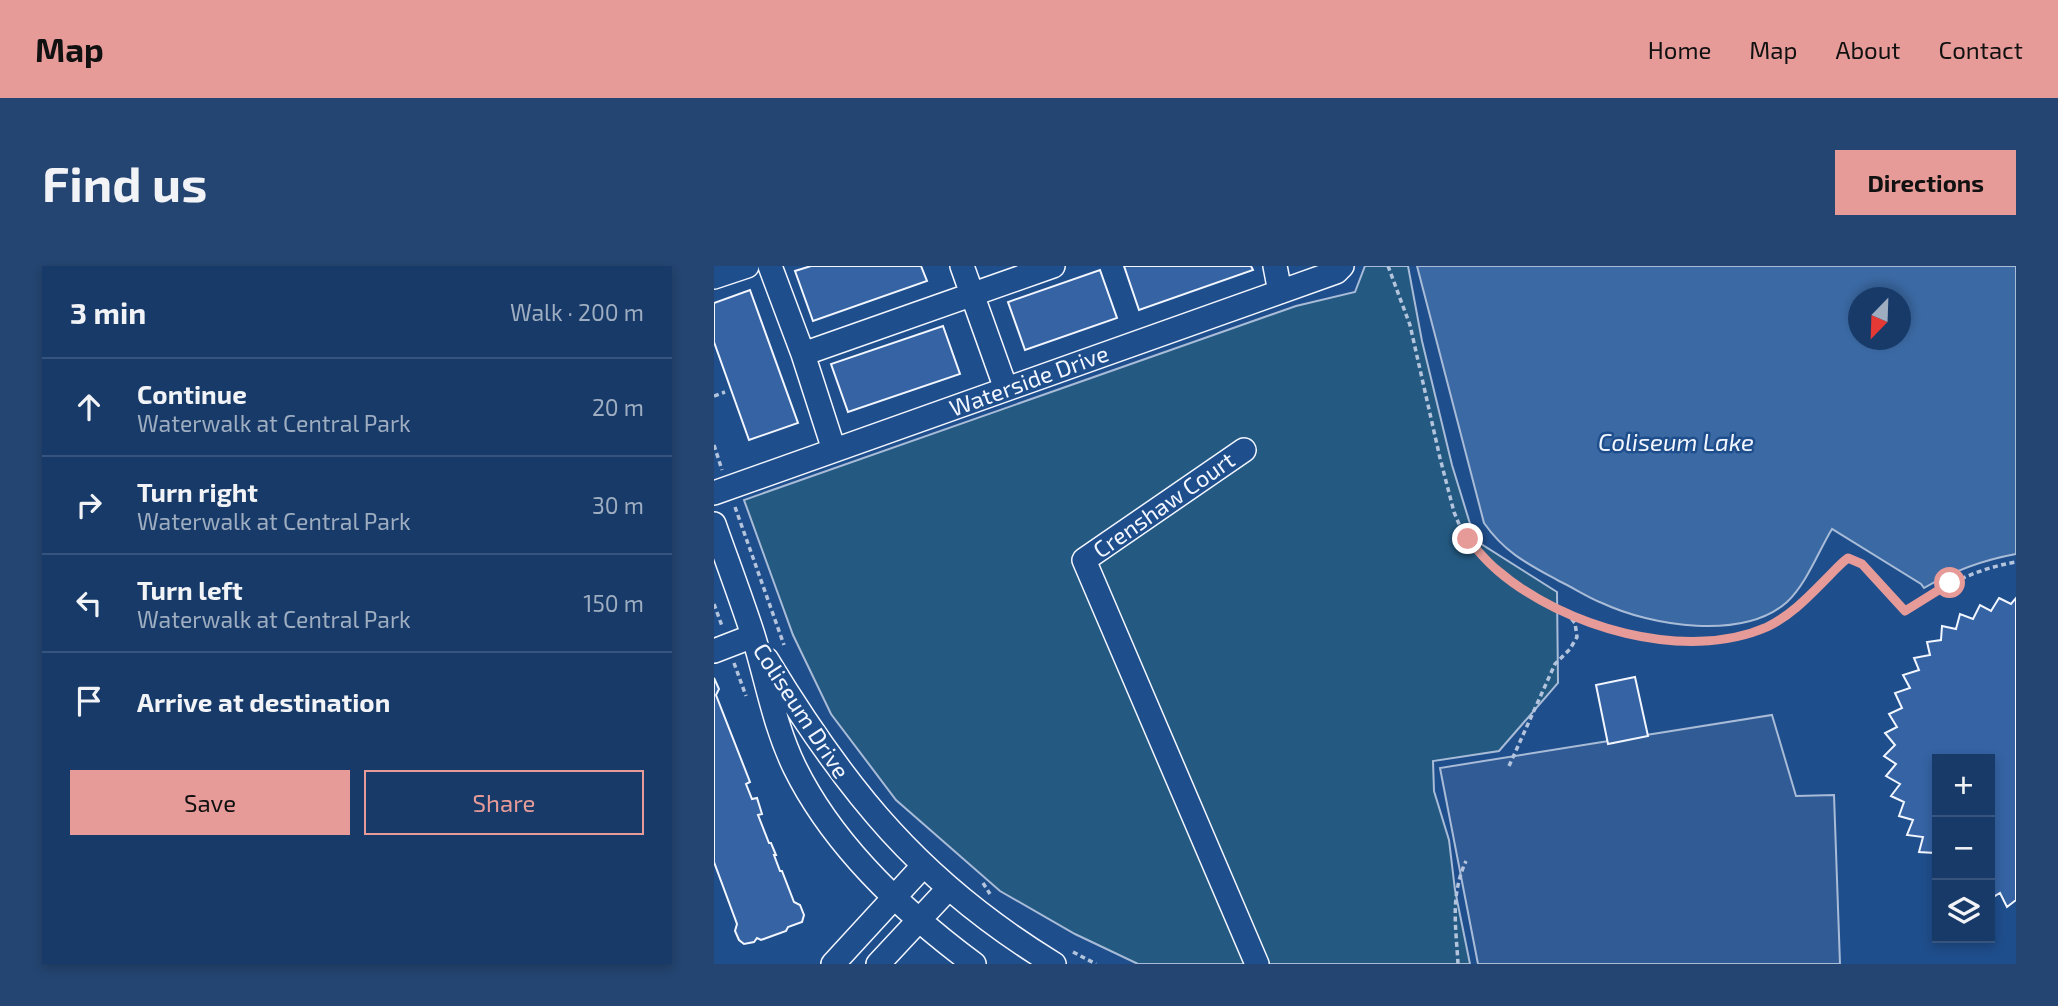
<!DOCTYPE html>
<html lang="en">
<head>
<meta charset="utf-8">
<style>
  :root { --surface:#173a69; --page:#244571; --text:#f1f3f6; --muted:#9eadc0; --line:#36547d; --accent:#e69b98 }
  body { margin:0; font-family:"Exo 2",sans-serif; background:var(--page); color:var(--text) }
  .controls { position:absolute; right:21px; bottom:21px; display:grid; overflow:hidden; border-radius:0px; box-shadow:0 4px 10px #0003 }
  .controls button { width:63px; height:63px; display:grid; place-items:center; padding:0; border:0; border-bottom:2px solid var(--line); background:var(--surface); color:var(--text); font:35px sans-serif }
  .compass { position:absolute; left:1134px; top:21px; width:63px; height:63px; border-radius:50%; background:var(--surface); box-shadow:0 4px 10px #0003; rotate:203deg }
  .stop { position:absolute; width:21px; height:21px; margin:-16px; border:5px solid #e69b98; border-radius:50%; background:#fff }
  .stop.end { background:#e69b98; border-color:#fff; box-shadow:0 2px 7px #0008 }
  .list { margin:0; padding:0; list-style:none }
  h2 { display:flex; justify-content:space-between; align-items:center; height:91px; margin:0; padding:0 28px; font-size:30px }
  h2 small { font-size:23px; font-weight:400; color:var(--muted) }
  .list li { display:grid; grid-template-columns:46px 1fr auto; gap:21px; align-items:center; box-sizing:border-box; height:98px; padding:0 28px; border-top:2px solid var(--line) }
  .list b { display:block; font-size:26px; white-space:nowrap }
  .list p { margin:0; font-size:23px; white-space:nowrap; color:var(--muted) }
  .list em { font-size:23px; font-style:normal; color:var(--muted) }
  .actions { display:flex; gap:14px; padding:21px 28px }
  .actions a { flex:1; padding:16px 0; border:2px solid var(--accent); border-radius:0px; text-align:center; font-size:24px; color:var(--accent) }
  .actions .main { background:var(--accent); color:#111 }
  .icon { flex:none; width:38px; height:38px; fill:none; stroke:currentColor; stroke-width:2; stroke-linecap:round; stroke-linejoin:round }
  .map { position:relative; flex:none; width:1302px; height:698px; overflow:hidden; border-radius:0px }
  header { display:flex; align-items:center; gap:42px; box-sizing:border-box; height:98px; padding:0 35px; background:var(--accent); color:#111 }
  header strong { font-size:33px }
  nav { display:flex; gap:38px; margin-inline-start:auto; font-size:24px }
  .intro { display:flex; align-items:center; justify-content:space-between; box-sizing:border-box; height:168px; padding:0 42px }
  h1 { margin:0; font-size:49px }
  .button { padding:18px 32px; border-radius:0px; background:var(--accent); color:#111; font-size:24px; font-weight:700 }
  main { display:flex; gap:42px; padding:0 42px }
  aside { flex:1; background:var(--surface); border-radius:0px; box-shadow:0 4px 10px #0003 }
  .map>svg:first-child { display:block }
  .green { fill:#245a82; stroke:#a8bbd7; stroke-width:2 }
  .parking { fill:#305b95; stroke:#a8bbd7; stroke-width:2 }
  .water { fill:#3b69a3; stroke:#a8bbd7; stroke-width:2; fill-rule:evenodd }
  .building { fill:#3563a3; stroke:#f2f6ff; stroke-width:2 }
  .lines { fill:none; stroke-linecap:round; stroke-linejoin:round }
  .minor-casing { stroke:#f2f6ff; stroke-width:26 }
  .path { stroke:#b3c4dc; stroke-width:3.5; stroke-dasharray:5 3.5; stroke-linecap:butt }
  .minor { stroke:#1f4e8c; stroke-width:23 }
  .route { stroke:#e69b98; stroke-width:9 }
  .labels { text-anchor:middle; stroke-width:5; stroke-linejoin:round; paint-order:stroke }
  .street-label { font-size:23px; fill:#f2f6ff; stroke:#1f4e8c }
  .water-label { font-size:24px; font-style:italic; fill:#f2f6ff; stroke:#1f4e8c }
</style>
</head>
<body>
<header>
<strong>Map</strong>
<nav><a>Home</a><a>Map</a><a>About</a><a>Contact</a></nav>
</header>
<div class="intro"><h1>Find us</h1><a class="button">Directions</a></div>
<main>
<aside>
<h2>3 min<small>Walk · 200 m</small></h2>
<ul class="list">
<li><svg class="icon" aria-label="ahead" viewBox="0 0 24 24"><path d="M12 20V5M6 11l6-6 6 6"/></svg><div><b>Continue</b><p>Waterwalk at Central Park</p></div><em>20 m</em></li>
<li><svg class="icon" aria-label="right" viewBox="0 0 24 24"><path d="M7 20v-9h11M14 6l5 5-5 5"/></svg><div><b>Turn right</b><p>Waterwalk at Central Park</p></div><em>30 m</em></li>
<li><svg class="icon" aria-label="left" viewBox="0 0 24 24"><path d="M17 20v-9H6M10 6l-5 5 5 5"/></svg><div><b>Turn left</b><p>Waterwalk at Central Park</p></div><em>150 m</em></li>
<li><svg class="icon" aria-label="arrive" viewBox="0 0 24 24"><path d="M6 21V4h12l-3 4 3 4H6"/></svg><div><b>Arrive at destination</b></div></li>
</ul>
<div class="actions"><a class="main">Save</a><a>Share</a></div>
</aside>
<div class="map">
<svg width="1302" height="698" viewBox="0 0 1302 698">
  <rect width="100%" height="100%" fill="#1f4e8c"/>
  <!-- green -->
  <path class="green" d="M 651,0 L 694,0 L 708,75 L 738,199 L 761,274 L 843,326 L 844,417 L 785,485 L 719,495 L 720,525 L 735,574 L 741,624 L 756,698 L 424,698 L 361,668 L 286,625 L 182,534 L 117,448 L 79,369 L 30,234 L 582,40 L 641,26 Z"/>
  <!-- parking -->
  <path class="parking" d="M 1058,449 L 1082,530 L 1120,529 L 1126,698 L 764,698 L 726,502 Z"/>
  <!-- water -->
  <path class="water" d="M 703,0 L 1302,0 L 1302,288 C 1269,294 1239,305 1210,322 L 1207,318 L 1118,263 C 1104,286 1093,317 1073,336 C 1029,375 937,360 888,337 C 873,331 860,322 845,315 C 814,298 791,287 770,257 ZM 1144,32 L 1186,32 L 1186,74 L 1144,74 Z"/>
  <!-- building -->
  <path class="building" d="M 97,0 L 207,0 L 213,15 L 99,55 L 81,5 Z
    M 410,0 L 537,0 L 539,4 L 425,44 Z
    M 386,4 L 403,52 L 311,84 L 294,36 Z
    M 36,24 L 84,157 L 35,174 L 0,76 L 0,37 Z
    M 229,60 L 246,108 L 134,146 L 117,98 Z
    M 1285,332 L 1297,338 L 1302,332 L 1302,634 L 1293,641 L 1286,627 L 1276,633 L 1276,493 L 1223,493 L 1223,601 L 1220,602 L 1221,587 L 1205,586 L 1209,571 L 1193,569 L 1199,554 L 1185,550 L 1190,536 L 1177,530 L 1186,518 L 1172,510 L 1182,498 L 1170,490 L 1181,479 L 1171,467 L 1183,461 L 1175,448 L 1188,442 L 1181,427 L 1196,422 L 1189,409 L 1205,404 L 1200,392 L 1216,389 L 1213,376 L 1227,374 L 1228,360 L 1242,363 L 1246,348 L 1259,353 L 1266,339 L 1277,345 Z
    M 921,411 L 934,470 L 894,478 L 882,419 Z
    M 0,412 L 5,423 L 2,429 L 36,516 L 32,518 L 38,533 L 43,532 L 48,548 L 44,549 L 55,577 L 57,577 L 62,589 L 60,589 L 66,605 L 68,605 L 80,636 L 86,639 L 90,649 L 88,656 L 74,661 L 72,665 L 47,674 L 43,672 L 40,676 L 30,678 L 25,674 L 21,665 L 23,658 L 0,596 Z"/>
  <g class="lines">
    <defs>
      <path id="minor" d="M 56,0 L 89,88 L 120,184
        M 248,0 L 292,123
        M 561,0 L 566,26
        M 0,11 L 33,0
        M 89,88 L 339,0
        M 530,184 L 370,294 L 543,698
        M 0,227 L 622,6 L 628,0
        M 0,258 C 13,295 27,332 39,369 C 53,414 60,459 81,502 C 120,581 190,646 260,698
        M 0,385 L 39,370
        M 53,394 C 133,526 207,617 340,698
        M 119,698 L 209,600
        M 164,698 L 234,623"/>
    </defs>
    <!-- minor casing -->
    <use href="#minor" class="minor-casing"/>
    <!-- path -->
    <path class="path" d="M 674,0 L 696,59 L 726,192 L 740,246 L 747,263 L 771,293 L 810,324 L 853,347 L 893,362 L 959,375 L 993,375 L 1023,372 L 1071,351 L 1092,334 L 1134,292 L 1148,298 L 1191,345 C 1225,322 1260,303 1302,296
      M 0,130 L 11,126
      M 0,179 L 8,204
      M 21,241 L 70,379
      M 0,338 L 8,360
      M 20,397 L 32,430
      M 795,500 L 841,398 L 856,383 L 863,371 L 861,357 L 854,349
      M 269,617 L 276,628
      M 359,686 L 382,698
      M 744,698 C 742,660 736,630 752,595"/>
    <!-- minor -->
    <use href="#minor" class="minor"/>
  </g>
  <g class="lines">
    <!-- route -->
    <path class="route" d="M 754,273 C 763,284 772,295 783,304 C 849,361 971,397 1053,361 C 1078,349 1096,329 1115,310 C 1121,304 1127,297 1134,292 L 1148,298 L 1191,345 L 1236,317"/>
  </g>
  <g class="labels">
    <!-- street labels -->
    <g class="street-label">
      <text transform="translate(315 115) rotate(-20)" y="8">Waterside Drive</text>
      <text transform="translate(450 239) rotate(-35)" y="8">Crenshaw Court</text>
      <text transform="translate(87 445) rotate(57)" y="8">Coliseum Drive</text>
    </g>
    <!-- water labels -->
    <g class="water-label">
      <text x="962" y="185">Coliseum Lake</text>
    </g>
  </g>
</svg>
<div class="controls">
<button>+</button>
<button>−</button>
<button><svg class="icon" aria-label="layers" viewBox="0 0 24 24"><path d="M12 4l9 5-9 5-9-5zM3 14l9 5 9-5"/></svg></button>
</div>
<svg class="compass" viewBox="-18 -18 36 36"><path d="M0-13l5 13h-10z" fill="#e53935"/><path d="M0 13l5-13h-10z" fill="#9eadc0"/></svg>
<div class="stop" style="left:1236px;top:317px"></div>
<div class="stop end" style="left:754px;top:273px"></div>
</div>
</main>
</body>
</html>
